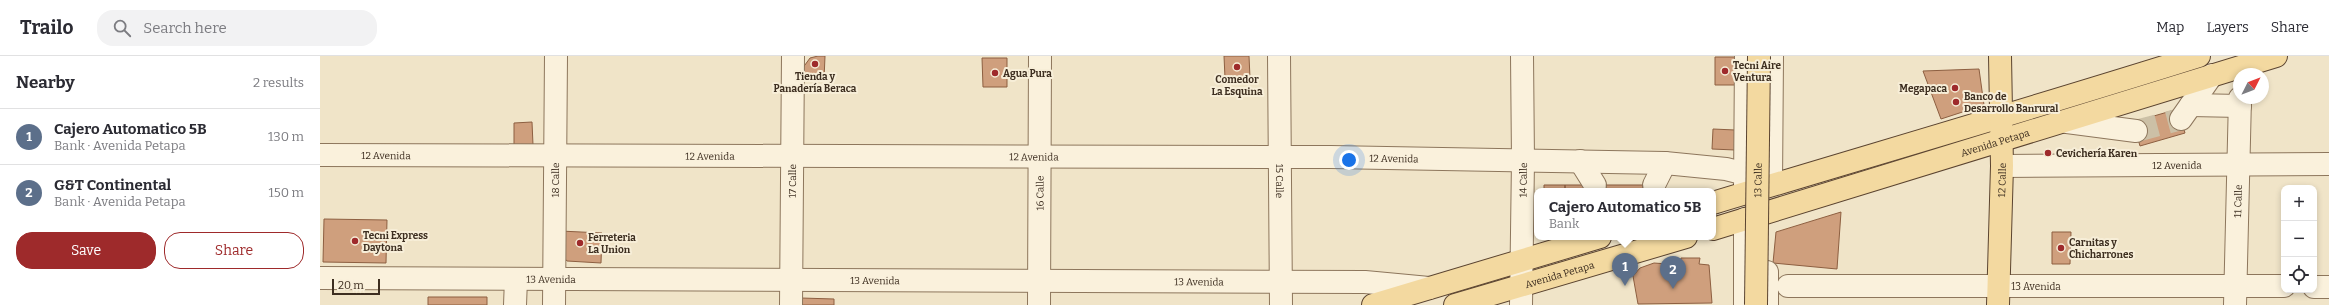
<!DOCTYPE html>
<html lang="en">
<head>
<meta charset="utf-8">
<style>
  :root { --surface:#fff; --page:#f2f2f3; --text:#2b2b33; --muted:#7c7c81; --line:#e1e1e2; --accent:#9e2a2b }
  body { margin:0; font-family:Bitter,serif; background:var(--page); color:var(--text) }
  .controls { position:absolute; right:12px; bottom:12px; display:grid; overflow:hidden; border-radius:8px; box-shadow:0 2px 6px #0003 }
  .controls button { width:36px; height:36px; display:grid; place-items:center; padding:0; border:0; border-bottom:1px solid var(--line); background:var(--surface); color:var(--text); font:20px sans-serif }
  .compass { position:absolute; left:1913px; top:12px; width:36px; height:36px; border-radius:50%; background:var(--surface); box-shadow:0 2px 6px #0003; rotate:48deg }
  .scale { position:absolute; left:12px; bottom:10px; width:48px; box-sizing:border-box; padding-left:4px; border:2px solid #3d2e20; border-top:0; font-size:11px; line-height:14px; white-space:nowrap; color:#3d2e20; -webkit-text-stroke:3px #f7eed8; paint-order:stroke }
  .you { position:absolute; left:1029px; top:104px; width:14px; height:14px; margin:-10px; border:3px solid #fff; border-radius:50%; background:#1a73e8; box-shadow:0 0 0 6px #1a73e833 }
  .badge { display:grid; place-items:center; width:26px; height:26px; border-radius:50%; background:var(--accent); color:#fff; font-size:13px; font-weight:700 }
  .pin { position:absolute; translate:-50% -33px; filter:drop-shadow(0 1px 2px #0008) }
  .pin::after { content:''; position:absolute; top:21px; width:14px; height:12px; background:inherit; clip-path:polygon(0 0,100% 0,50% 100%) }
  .popup { position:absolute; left:1214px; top:132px; width:182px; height:52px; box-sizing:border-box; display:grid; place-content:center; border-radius:8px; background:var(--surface); filter:drop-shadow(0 1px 3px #0005); font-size:13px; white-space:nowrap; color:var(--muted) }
  .popup b { font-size:15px; color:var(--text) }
  .popup::after { content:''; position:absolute; left:50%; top:100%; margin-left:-8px; border:8px solid transparent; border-top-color:var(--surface) }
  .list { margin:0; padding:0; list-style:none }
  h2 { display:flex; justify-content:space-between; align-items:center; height:52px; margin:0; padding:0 16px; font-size:17px }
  h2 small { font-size:13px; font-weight:400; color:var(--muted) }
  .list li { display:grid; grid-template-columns:26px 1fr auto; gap:12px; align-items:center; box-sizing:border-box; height:56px; padding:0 16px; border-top:1px solid var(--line) }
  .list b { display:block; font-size:15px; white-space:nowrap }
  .list p { margin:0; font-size:13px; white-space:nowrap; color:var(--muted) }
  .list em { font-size:13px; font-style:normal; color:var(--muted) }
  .actions { display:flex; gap:8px; padding:12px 16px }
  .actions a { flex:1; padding:9px 0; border:1px solid var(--accent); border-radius:16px; text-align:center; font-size:14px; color:var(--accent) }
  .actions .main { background:var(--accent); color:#fff }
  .icon { flex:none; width:22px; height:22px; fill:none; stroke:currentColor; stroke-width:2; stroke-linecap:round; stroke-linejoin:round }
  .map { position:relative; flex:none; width:2009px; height:249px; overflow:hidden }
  header { display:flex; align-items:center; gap:24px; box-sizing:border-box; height:56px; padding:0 20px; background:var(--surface); border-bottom:1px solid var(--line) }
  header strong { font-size:19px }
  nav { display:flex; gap:22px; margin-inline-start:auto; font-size:14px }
  .search { width:280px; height:36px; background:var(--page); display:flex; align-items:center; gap:10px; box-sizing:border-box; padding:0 14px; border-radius:16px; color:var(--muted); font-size:15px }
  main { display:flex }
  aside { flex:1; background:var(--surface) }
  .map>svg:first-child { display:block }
  .building { fill:#cf9f7d; stroke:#8d5f41 }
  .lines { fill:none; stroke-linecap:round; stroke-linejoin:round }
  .minor-tunnel { stroke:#ccc0a6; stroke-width:22; stroke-dasharray:22 11; stroke-linecap:butt }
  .minor-casing { stroke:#8d765c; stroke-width:24 }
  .major-casing { stroke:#5b4430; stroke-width:24 }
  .minor { stroke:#faf1dc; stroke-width:22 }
  .major { stroke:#f3d9a0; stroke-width:22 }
  .major-bridge-casing { stroke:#5b4430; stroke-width:24; stroke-linecap:butt }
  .major-bridge { stroke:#f3d9a0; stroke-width:22 }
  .poi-dot { fill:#9e2a2b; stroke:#f7eed8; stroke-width:1.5 }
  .labels { text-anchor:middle; stroke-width:4; stroke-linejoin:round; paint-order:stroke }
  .poi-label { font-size:10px; font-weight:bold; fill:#3d2e20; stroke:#f7eed8; text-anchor:start }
  .street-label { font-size:10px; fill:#3d2e20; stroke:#f7eed8 }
</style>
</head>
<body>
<header>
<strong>Trailo</strong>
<div class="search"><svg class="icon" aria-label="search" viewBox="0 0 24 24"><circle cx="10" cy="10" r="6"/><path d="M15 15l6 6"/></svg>Search here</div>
<nav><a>Map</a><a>Layers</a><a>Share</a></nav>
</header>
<main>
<aside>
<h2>Nearby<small>2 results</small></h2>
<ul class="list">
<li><span class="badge" style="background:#5c6f8a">1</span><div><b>Cajero Automatico 5B</b><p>Bank · Avenida Petapa</p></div><em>130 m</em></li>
<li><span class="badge" style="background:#5c6f8a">2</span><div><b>G&amp;T Continental</b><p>Bank · Avenida Petapa</p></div><em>150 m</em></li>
</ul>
<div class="actions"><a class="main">Save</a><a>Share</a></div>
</aside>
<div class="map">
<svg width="2009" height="249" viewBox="0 0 2009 249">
  <rect width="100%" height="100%" fill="#f0e4c8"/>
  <!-- building -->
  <path class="building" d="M 498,0 L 505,0 L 504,24 L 482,23 L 482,13 L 490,2 Z
    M 904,0 L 929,0 L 930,22 L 905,22 Z
    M 1395,1 L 1416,1 L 1415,29 L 1395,29 Z
    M 662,2 L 687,2 L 687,31 L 663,31 Z
    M 1659,13 L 1664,49 L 1621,63 L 1603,15 Z
    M 1858,53 L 1865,77 L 1820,90 L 1813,66 Z
    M 212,66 L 213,89 L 194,90 L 194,67 Z
    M 1393,73 L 1415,74 L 1415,94 L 1392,93 Z
    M 1224,129 L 1245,129 L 1245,135 L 1224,135 Z
    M 1245,129 L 1334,129 L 1339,135 L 1245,135 Z
    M 1521,156 L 1517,213 L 1453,207 L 1456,176 Z
    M 4,163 L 67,164 L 66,207 L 3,206 Z
    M 240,175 L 282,177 L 281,207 L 247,205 L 239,196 Z
    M 1732,176 L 1751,176 L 1750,208 L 1732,208 Z
    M 1361,202 L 1380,202 L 1379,208 L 1389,209 L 1392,247 L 1318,248 L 1313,220 L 1320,212 L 1334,207 L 1360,209 Z
    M 108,241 L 167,241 L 167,249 L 108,249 Z
    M 481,242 L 514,243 L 514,249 L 481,249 Z"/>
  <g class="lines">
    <!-- minor-tunnel -->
    <path class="minor-tunnel" d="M 1816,75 L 1861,63"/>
    <defs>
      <g id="minor">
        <path id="s1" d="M 959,0 L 961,249"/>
        <path d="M 1871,49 L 1920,50"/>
        <path d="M 1861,63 L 1892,19"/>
        <path d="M 1747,66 L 1816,75"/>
        <path id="s2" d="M 0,99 L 1011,101 L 1345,107 L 1406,113 L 1426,118"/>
        <path d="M 1260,105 L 1275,129"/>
        <path id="s3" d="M 1682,110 L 2009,108"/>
        <path d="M 1451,128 L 1452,0"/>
        <path d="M 1334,129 L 1345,107"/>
        <path d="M 1425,133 L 1426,0"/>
        <path d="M 1447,216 L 1447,249"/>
        <path id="s4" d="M 0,222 L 1045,226 L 1109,232"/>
        <path id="s5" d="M 1468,230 L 1964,230"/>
        <path d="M 1994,231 L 2009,231"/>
        <path d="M 195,249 L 196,223"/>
        <path id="s6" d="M 234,249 L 236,0"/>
        <path id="s7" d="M 471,249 L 473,0"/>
        <path id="s8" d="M 719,249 L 720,0"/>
        <path id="s9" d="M 1201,249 L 1203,104 L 1202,0"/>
        <path d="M 1425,249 L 1425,163"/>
        <path id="s10" d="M 1915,249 L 1920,42"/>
      </g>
      <g id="major">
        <path d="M 1393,147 C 1555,98 1717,51 1879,0"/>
        <path id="s11" d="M 1393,173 L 1956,0"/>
        <path d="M 1053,249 L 1280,181"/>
        <path id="s12" d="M 1135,249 L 1366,181"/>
        <path id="s13" d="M 1678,249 L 1682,110 L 1680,0"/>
      </g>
    </defs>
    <!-- minor casing -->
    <use href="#minor" class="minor-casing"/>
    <!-- major casing -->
    <use href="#major" class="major-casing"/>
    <!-- minor -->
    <use href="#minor" class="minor"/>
    <!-- major -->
    <use href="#major" class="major"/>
    <defs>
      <g id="major-bridge">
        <path id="s14" d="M 1436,249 L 1439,0"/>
      </g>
    </defs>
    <!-- major-bridge casing -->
    <use href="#major-bridge" class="major-bridge-casing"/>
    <!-- major-bridge -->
    <use href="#major-bridge" class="major-bridge"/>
  </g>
  <!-- markers -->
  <g class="poi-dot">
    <circle cx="495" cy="8" r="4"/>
    <circle cx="917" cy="11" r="4"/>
    <circle cx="1405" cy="15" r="4"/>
    <circle cx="675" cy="17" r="4"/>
    <circle cx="1635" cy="32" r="4"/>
    <circle cx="1636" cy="46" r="4"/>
    <circle cx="1728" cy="97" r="4"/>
    <circle cx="35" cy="185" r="4"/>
    <circle cx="260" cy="187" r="4"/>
    <circle cx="1741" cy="192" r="4"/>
  </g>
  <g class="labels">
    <!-- poi labels -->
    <g class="poi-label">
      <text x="1413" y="13">Tecni Aire<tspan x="1413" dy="12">Ventura</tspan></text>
      <text x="683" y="21">Agua Pura</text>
      <text x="495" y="24" text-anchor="middle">Tienda y<tspan x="495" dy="12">Panadería Beraca</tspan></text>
      <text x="917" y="27" text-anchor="middle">Comedor<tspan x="917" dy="12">La Esquina</tspan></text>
      <text x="1627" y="36" text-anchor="end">Megapaca</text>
      <text x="1644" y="44">Banco de<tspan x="1644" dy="12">Desarrollo Banrural</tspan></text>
      <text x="1736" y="101">Cevichería Karen</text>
      <text x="43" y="183">Tecni Express<tspan x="43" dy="12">Daytona</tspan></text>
      <text x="268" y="185">Ferreteria<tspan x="268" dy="12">La Union</tspan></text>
      <text x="1749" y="190">Carnitas y<tspan x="1749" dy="12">Chicharrones</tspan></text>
    </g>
    <!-- street labels -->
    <g class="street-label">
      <text dy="4" stroke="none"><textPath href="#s11" startOffset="295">Avenida Petapa</textPath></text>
      <text dy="4" stroke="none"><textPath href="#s2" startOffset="66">12 Avenida</textPath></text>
      <text dy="4" stroke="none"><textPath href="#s2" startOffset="390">12 Avenida</textPath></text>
      <text dy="4" stroke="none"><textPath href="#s2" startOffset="714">12 Avenida</textPath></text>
      <text dy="4" stroke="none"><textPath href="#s2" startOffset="1074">12 Avenida</textPath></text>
      <text dy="4" stroke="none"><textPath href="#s3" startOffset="175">12 Avenida</textPath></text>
      <text dy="4" stroke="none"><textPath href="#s1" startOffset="125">15 Calle</textPath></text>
      <text dy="4" stroke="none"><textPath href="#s14" startOffset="125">13 Calle</textPath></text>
      <text dy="4" stroke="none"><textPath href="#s6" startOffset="125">18 Calle</textPath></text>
      <text dy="4" stroke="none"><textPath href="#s7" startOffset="124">17 Calle</textPath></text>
      <text dy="4" stroke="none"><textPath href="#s9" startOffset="125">14 Calle</textPath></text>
      <text dy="4" stroke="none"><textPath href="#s13" startOffset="125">12 Calle</textPath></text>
      <text dy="4" stroke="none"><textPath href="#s8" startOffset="112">16 Calle</textPath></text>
      <text dy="4" stroke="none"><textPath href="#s10" startOffset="104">11 Calle</textPath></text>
      <text dy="4" stroke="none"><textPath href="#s12" startOffset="109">Avenida Petapa</textPath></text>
      <text dy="4" stroke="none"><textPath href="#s4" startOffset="231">13 Avenida</textPath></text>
      <text dy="4" stroke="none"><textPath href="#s4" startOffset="555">13 Avenida</textPath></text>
      <text dy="4" stroke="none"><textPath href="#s4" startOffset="879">13 Avenida</textPath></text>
      <text dy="4" stroke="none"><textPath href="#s5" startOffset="248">13 Avenida</textPath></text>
    </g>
  </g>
</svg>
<div class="controls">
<button>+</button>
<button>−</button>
<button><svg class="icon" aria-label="locate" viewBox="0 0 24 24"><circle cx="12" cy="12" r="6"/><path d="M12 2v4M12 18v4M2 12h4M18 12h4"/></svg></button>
</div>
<svg class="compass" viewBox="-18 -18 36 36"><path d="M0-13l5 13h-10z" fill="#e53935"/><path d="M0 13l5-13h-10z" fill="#7c7c81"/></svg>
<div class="scale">20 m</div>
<div class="you"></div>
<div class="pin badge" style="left:1305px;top:230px;background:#5c6f8a">1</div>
<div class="popup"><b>Cajero Automatico 5B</b>Bank</div>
<div class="pin badge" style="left:1353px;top:233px;background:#5c6f8a">2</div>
</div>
</main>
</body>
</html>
